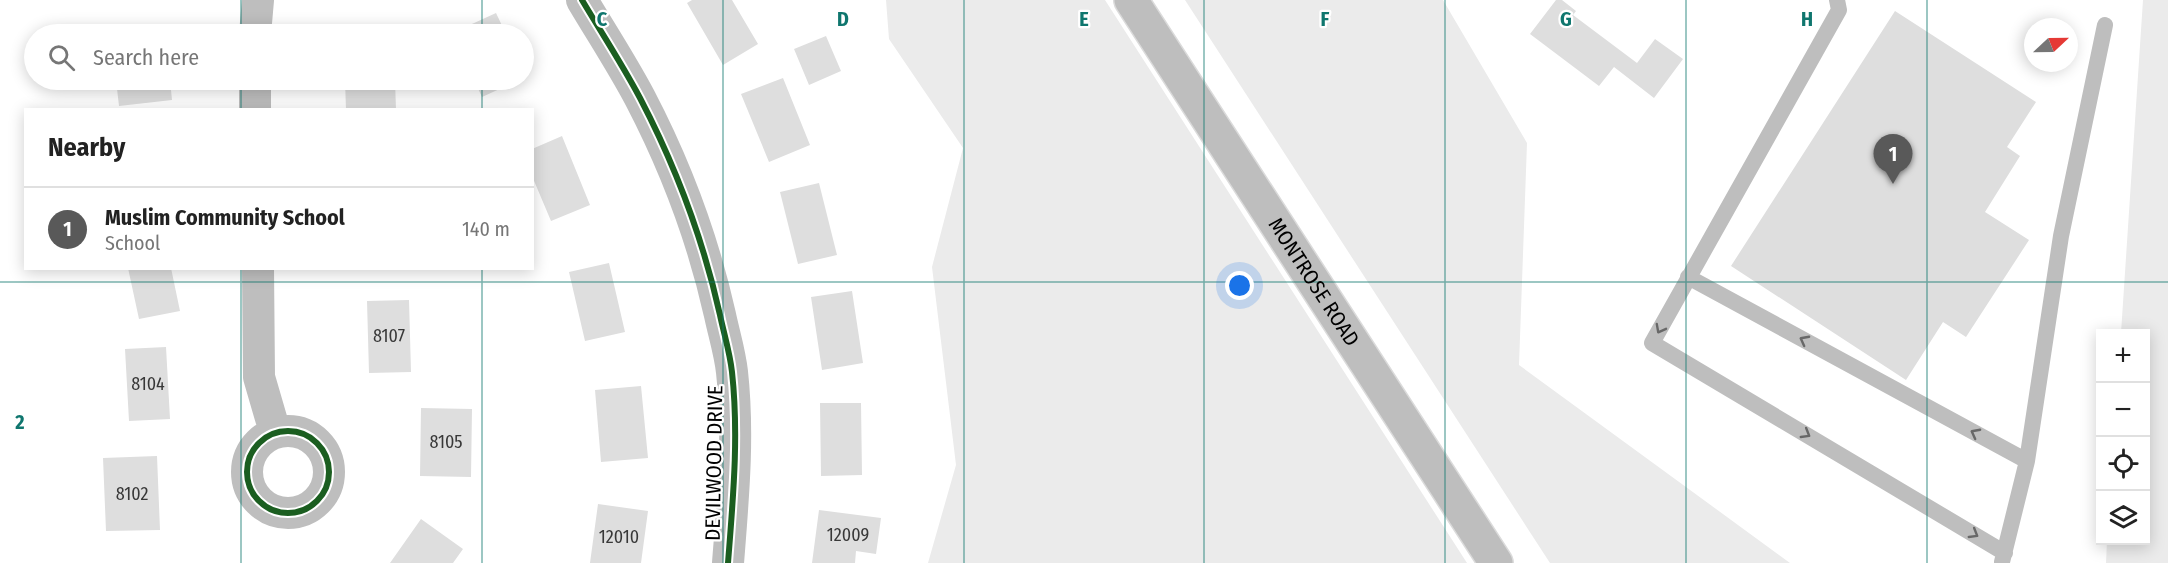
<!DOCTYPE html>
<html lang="en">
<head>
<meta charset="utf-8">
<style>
  :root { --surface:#fff; --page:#f6f6f6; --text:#222; --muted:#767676; --line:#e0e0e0; --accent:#595959 }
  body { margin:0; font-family:"Fira Sans Condensed",sans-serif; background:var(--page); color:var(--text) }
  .controls { position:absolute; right:18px; bottom:18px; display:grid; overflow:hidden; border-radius:0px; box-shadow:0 3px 15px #0003 }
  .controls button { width:54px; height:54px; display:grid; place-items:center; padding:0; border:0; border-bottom:2px solid var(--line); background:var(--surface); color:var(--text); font:30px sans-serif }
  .compass { position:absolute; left:2024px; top:18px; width:54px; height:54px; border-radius:50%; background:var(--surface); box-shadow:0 3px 15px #0003; rotate:68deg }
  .you { position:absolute; left:1240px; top:286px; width:21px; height:21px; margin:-15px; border:4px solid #fff; border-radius:50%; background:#1a73e8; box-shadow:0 0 0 9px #1a73e833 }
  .badge { display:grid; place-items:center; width:39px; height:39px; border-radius:50%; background:var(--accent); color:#fff; font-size:20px; font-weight:700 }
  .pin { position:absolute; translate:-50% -50px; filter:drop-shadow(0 2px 3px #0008) }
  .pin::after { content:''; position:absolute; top:32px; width:21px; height:18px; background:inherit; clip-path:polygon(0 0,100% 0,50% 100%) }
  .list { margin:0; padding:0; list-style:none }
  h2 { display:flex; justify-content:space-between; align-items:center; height:78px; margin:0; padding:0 24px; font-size:26px }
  h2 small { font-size:20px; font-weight:400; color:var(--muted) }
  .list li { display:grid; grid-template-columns:39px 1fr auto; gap:18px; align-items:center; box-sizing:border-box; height:84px; padding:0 24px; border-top:2px solid var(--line) }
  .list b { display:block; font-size:22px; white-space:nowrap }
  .list p { margin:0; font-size:20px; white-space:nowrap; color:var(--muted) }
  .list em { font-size:20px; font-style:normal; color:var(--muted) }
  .icon { flex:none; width:33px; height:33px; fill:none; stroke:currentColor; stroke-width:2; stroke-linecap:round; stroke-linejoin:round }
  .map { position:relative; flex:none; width:2168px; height:563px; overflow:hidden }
  .search { position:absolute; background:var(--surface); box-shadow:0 3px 15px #0003; left:24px; top:24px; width:510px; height:66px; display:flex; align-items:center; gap:15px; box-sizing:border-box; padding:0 21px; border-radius:33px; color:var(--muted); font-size:22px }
  .panel { position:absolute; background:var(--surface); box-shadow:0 3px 15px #0003; left:24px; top:108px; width:510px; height:162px; border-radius:0px }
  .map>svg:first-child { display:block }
  .green { fill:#ebebeb }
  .building { fill:#dedede }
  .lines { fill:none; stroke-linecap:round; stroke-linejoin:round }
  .primary-casing { stroke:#dbdbdb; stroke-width:36 }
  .service { stroke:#bebebe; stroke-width:16 }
  .minor { stroke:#bebebe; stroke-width:32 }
  .primary { stroke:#bebebe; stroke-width:33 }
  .cycleway-casing { stroke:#fff; stroke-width:10 }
  .cycleway { stroke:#1b5e20; stroke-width:6 }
  .oneway { stroke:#686868 }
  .grid { fill:none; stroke:#0f766e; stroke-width:1.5; stroke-opacity:0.55 }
  .labels { text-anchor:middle; stroke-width:4.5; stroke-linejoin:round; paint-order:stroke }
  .number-label { font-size:18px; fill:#383838 }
  .street-label { font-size:21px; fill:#000; stroke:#fff }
  .grid-label { font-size:20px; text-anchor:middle; font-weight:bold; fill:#0f766e; stroke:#fff; stroke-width:4.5; stroke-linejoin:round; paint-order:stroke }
</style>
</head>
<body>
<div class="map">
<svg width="2168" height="563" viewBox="0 0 2168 563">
  <rect width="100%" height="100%" fill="#fff"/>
  <!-- green -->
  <path class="green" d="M 886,0 L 1105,0 L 1467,563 L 928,563 L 956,465 L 932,267 L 963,148 L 889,39 Z
    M 1185,0 L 1443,0 L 1527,143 L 1519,365 L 1790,563 L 1550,563 Z
    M 2143,0 L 2168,0 L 2168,563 L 2106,563 L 2107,541 L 2146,540 L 2146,334 L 2121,333 Z"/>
  <!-- building -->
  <path class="building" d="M 692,0 L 732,0 L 758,44 L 723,65 L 687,3 Z
    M 1556,0 L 1562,0 L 1576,11 L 1573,15 L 1637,63 L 1655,39 L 1683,59 L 1654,98 L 1614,67 L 1599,86 L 1530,34 Z
    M 1895,11 L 2036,102 L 2007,147 L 2020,156 L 1985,212 L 2029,240 L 1966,337 L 1943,322 L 1906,380 L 1731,266 Z
    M 496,13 L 506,34 L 450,34 Z
    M 165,28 L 165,34 L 119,34 L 119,33 Z
    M 826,36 L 841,71 L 809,85 L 794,49 Z
    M 783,78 L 810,145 L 769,162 L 741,94 Z
    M 116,80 L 170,80 L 172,100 L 119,106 Z
    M 345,80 L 395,80 L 396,110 L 346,110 Z
    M 474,80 L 519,80 L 482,97 Z
    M 562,136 L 590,205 L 551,221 L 532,176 L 532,149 Z
    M 819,183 L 837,255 L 798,264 L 780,192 Z
    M 609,263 L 625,332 L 585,341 L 569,272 Z
    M 128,268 L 171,268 L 180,311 L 139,319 Z
    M 852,291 L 863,363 L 822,370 L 811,297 Z
    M 409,300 L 411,372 L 369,373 L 367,301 Z
    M 166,347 L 170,419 L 129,421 L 125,349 Z
    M 641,386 L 648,458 L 601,462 L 595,390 Z
    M 820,403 L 861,403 L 862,475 L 821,476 Z
    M 421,408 L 472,409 L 471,477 L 420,476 Z
    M 157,456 L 160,530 L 106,531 L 103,458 Z
    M 598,504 L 648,511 L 641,563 L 590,563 Z
    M 819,510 L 881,518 L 876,554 L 856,551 L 855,563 L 812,563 Z
    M 421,519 L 463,549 L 453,563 L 390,563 Z"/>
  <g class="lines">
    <defs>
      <g id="primary">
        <path id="s1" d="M 1131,0 L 1496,563"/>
      </g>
    </defs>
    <!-- primary casing -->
    <use href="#primary" class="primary-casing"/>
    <!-- service -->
    <path class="service" d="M 1837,0 L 1839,10 L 1652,343 L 2005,553
      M 1688,277 L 2027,461
      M 2002,562 L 2027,461 L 2061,236 L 2105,25"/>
    <!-- minor -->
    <path class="minor" d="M 582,0 C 601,32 622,64 640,98 C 676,167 703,239 720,315 C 724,334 730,353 732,372 C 739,436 733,499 728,563
      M 255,34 L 258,0
      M 255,80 L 255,110
      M 258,268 L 259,377 L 275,432
      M247 472a41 41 0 1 1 82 0a41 41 0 1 1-82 0Z"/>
    <!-- primary -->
    <use href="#primary" class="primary"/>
    <defs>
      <path id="cycleway" d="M 582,0 C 601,32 622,64 640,98 C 676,167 703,239 720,315 C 724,334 730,353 732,372 C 739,436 733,499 728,563
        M247 472a41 41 0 1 1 82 0a41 41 0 1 1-82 0Z"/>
    </defs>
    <!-- cycleway casing -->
    <use href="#cycleway" class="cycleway-casing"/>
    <!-- cycleway -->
    <use href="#cycleway" class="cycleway"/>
  </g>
  <!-- one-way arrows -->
  <defs><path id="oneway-chevron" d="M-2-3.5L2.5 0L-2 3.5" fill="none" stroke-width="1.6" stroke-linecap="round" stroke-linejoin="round" transform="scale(1.5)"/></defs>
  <g class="oneway">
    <use href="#oneway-chevron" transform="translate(1660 329) rotate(118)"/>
    <use href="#oneway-chevron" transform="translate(1804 340) rotate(-152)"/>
    <use href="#oneway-chevron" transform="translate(1975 433) rotate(-152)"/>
    <use href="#oneway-chevron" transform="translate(1806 434) rotate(31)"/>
    <use href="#oneway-chevron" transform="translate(1974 534) rotate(31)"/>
  </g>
  <!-- grid -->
  <path class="grid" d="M 241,0 L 241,34M 482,0 L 482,34M 723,0 L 723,563M 964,0 L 964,563M 1204,0 L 1204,563M 1445,0 L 1445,563M 1686,0 L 1686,563M 1927,0 L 1927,563M 241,80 L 241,110M 482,80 L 482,110M 241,268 L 241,563M 482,268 L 482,563M 0,282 L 2168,282"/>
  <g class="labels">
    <!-- number labels -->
    <g class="number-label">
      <text x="389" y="342">8107</text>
      <text x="148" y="390">8104</text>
      <text x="446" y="448">8105</text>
      <text x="132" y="500">8102</text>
      <text x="848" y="541">12009</text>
      <text x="619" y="543">12010</text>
    </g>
    <!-- street labels -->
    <g class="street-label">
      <text dy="7" stroke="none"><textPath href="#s1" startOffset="336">MONTROSE ROAD</textPath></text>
      <text transform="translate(714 463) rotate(-89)" y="7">DEVILWOOD DRIVE</text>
    </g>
  </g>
  <g class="grid-label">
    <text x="602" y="26">C</text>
    <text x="843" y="26">D</text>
    <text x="1084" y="26">E</text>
    <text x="1325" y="26">F</text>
    <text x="1566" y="26">G</text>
    <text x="1807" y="26">H</text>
    <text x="20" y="429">2</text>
  </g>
</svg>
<div class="controls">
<button>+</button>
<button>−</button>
<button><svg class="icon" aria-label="locate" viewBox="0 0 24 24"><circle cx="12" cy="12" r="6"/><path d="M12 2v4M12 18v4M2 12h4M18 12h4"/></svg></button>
<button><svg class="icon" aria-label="layers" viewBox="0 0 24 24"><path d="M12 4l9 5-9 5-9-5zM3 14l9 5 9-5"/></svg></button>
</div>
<svg class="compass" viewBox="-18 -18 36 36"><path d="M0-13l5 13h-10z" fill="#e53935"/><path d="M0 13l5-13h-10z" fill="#767676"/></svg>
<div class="you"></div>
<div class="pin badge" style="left:1893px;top:184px">1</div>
<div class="search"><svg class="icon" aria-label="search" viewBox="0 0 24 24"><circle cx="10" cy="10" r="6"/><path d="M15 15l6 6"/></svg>Search here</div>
<section class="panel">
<h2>Nearby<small></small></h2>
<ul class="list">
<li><span class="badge">1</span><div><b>Muslim Community School</b><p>School</p></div><em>140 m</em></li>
</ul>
</section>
</div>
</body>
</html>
